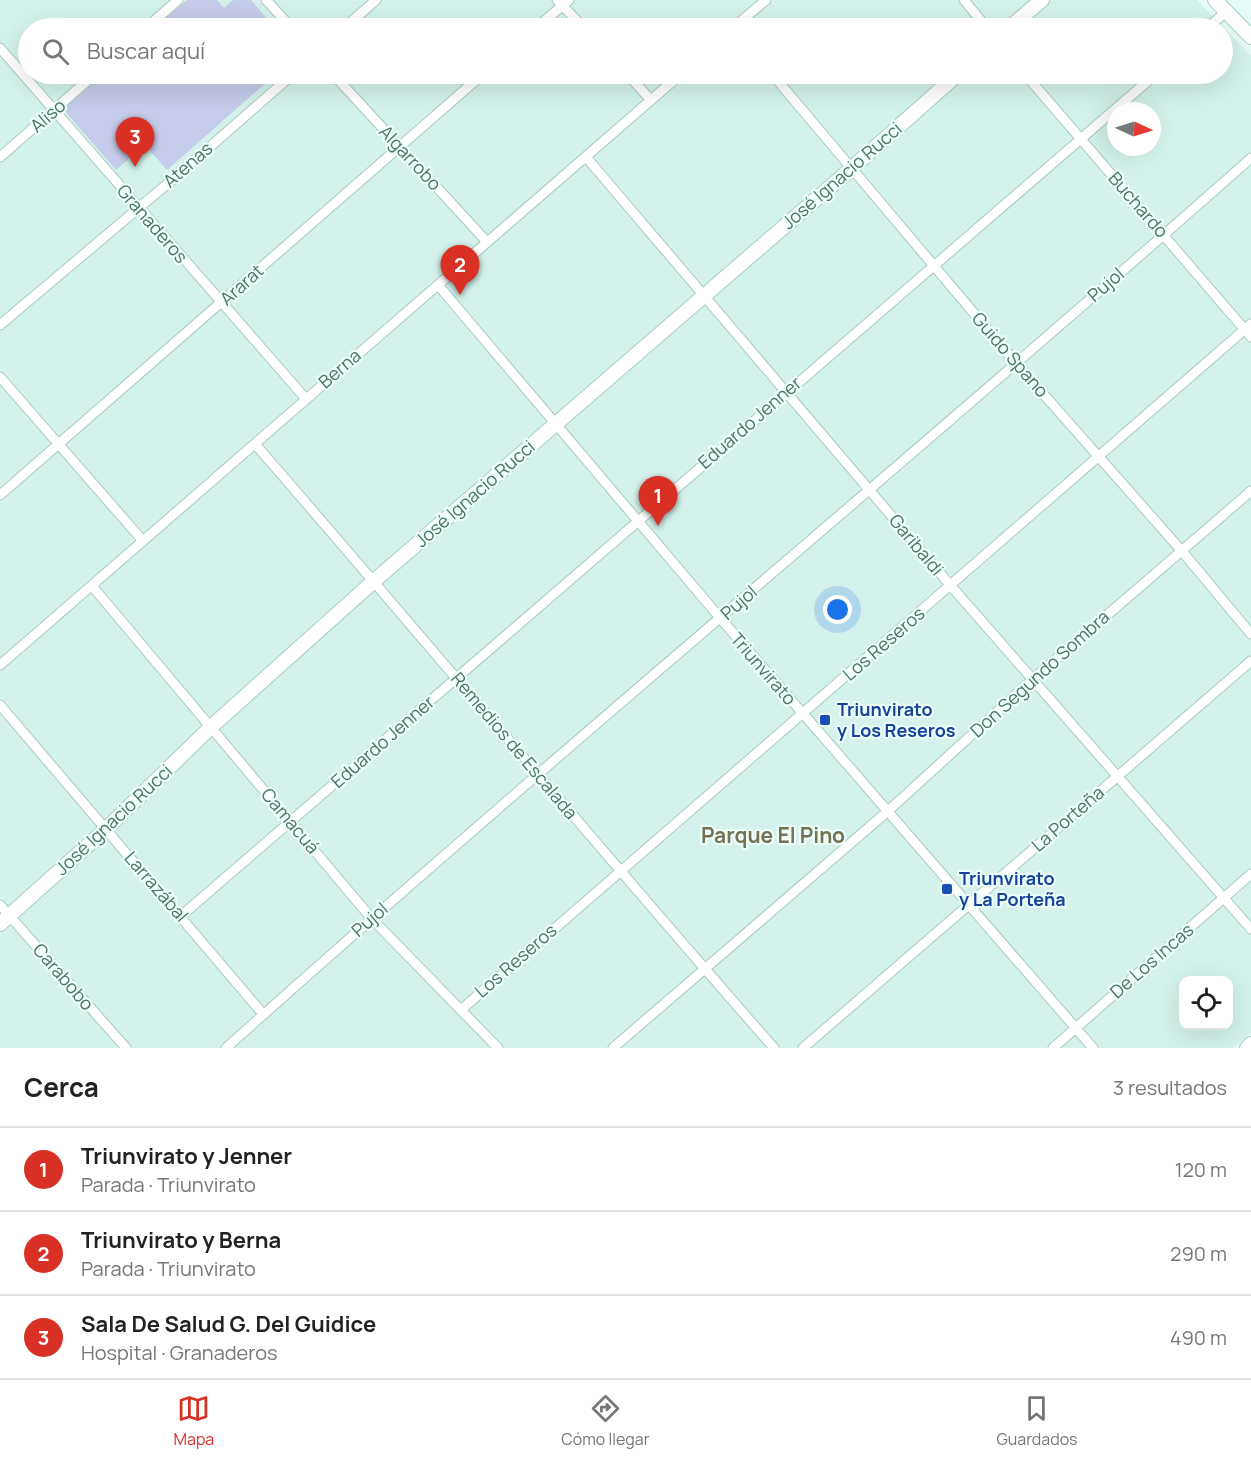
<!DOCTYPE html>
<html lang="es">
<head>
<meta charset="utf-8">
<style>
  :root { --surface:#fff; --page:#f6f6f6; --text:#222; --muted:#767676; --line:#e0e0e0; --accent:#d93025 }
  body { margin:0; font-family:Manrope,sans-serif; background:var(--page); color:var(--text) }
  .controls { position:absolute; right:18px; bottom:18px; display:grid; overflow:hidden; border-radius:12px; box-shadow:0 6px 24px #0002 }
  .controls button { width:54px; height:54px; display:grid; place-items:center; padding:0; border:0; border-bottom:2px solid var(--line); background:var(--surface); color:var(--text); font:30px sans-serif }
  .compass { position:absolute; left:1107px; top:102px; width:54px; height:54px; border-radius:50%; background:var(--surface); box-shadow:0 6px 24px #0002; rotate:94deg }
  .you { position:absolute; left:838px; top:610px; width:21px; height:21px; margin:-15px; border:4px solid #fff; border-radius:50%; background:#1a73e8; box-shadow:0 0 0 9px #1a73e833 }
  .badge { display:grid; place-items:center; width:39px; height:39px; border-radius:50%; background:var(--accent); color:#fff; font-size:20px; font-weight:700 }
  .pin { position:absolute; translate:-50% -50px; filter:drop-shadow(0 2px 3px #0008) }
  .pin::after { content:''; position:absolute; top:32px; width:21px; height:18px; background:inherit; clip-path:polygon(0 0,100% 0,50% 100%) }
  .list { margin:0; padding:0; list-style:none }
  h2 { display:flex; justify-content:space-between; align-items:center; height:78px; margin:0; padding:0 24px; font-size:26px }
  h2 small { font-size:20px; font-weight:400; color:var(--muted) }
  .list li { display:grid; grid-template-columns:39px 1fr auto; gap:18px; align-items:center; box-sizing:border-box; height:84px; padding:0 24px; border-top:2px solid var(--line) }
  .list b { display:block; font-size:22px; white-space:nowrap }
  .list p { margin:0; font-size:20px; white-space:nowrap; color:var(--muted) }
  .list em { font-size:20px; font-style:normal; color:var(--muted) }
  .icon { flex:none; width:33px; height:33px; fill:none; stroke:currentColor; stroke-width:2; stroke-linecap:round; stroke-linejoin:round }
  .map { position:relative; flex:none; width:1251px; height:1048px; overflow:hidden }
  .search { position:absolute; background:var(--surface); box-shadow:0 6px 24px #0002; left:18px; right:18px; top:18px; height:66px; display:flex; align-items:center; gap:15px; box-sizing:border-box; padding:0 21px; border-radius:33px; color:var(--muted); font-size:22px }
  .sheet { height:330px; background:var(--surface) }
  nav { display:flex; justify-content:space-around; align-items:center; box-sizing:border-box; height:84px; border-top:2px solid var(--line); background:var(--surface); font-size:16px; color:var(--muted) }
  nav a { display:grid; justify-items:center; gap:3px }
  nav .on { color:var(--accent) }
  .map>svg:first-child { display:block }
  .residential { fill:#d4f2eb; fill-rule:evenodd }
  .green { fill:#c5cbe8 }
  .lines { fill:none; stroke-linecap:round; stroke-linejoin:round }
  .street-casing { stroke:#aac9bf; stroke-width:11 }
  .secondary-casing { stroke:#a8cdc1; stroke-width:16 }
  .street { stroke:#fff; stroke-width:9 }
  .secondary { stroke:#fff; stroke-width:14 }
  .transit-dot { fill:#1a4fb4; stroke:#ecfefb; stroke-width:2 }
  .labels { text-anchor:middle; stroke-width:4.5; stroke-linejoin:round; paint-order:stroke }
  .street-label { font-size:18px; fill:#4c7363; stroke:#ecfefb }
  .transit-label { font-size:18px; font-weight:bold; fill:#164399; stroke:#ecfefb; text-anchor:start }
  .quarter-label { font-size:21px; font-weight:bold; fill:#757152; stroke:#ecfefb }
</style>
</head>
<body>
<div class="map">
<svg width="1251" height="1048" viewBox="0 0 1251 1048">
  <rect width="100%" height="100%" fill="#e6fbf8"/>
  <!-- residential -->
  <path class="residential" d="M 0,0 L 1197,0 L 1251,56 L 1251,1033 L 1233,1048 L 0,1048 ZM 28,28 L 1222,28 L 1222,74 L 28,74 ZM 1116,111 L 1152,111 L 1152,147 L 1116,147 ZM 1184,980 L 1228,980 L 1228,1026 L 1184,1026 Z"/>
  <!-- green -->
  <path class="green" d="M 187,0 L 217,0 L 224,8 L 233,0 L 251,0 L 275,28 L 154,28 Z
    M 103,74 L 276,74 L 167,170 L 145,145 L 116,170 L 63,109 Z"/>
  <g class="lines">
    <defs>
      <path id="street" d="M 266,0 L 292,28
        M 557,0 L 584,28
        M 964,0 L 987,28
        M 146,28 L 178,0
        M 344,28 L 376,0
        M 536,28 L 569,0
        M 733,28 L 766,0
        M 1207,28 L 1226,12
        M 0,48 L 306,399
        M 333,74 L 487,242
        M 627,74 L 651,100
        M 772,74 L 1016,363 L 1181,550 L 1251,634
        M 1025,74 L 1251,337
        M 0,157 L 95,74
        M 586,157 L 951,586 L 1251,929
        M 438,285 L 721,619 L 1093,1048
        M 0,325 L 179,174 L 293,74
        M 0,377 L 143,541
        M 255,444 C 429,644 599,849 774,1048
        M 0,495 L 483,74
        M 92,586 L 372,919 L 498,1048
        M 0,665 L 681,74
        M 0,705 L 263,1014
        M 0,905 L 126,1048
        M 181,916 L 1156,74
        M 462,1009 L 1251,324
        M 226,1048 C 563,746 913,458 1251,158
        M 613,1048 L 888,811 L 1033,679 L 1251,491
        M 803,1048 L 1251,661
        M 1053,1048 L 1251,874"/>
      <path id="secondary" d="M 1215,0 L 1251,37
        M 1009,28 L 1042,0
        M 0,924 L 106,829 L 212,726 L 374,581 L 852,168 L 958,74
        M 1247,1048 L 1251,1044"/>
    </defs>
    <!-- street casing -->
    <use href="#street" class="street-casing"/>
    <!-- secondary casing -->
    <use href="#secondary" class="secondary-casing"/>
    <!-- street -->
    <use href="#street" class="street"/>
    <!-- secondary -->
    <use href="#secondary" class="secondary"/>
  </g>
  <!-- markers -->
  <g class="transit-dot">
    <rect x="819" y="714" width="12" height="12" rx="3"/>
    <rect x="941" y="883" width="12" height="12" rx="3"/>
  </g>
  <g class="labels">
    <!-- street labels -->
    <g class="street-label">
      <text transform="translate(48 116) rotate(-41)" y="6">Aliso</text>
      <text transform="translate(410 158) rotate(47)" y="6">Algarrobo</text>
      <text transform="translate(188 165) rotate(-41)" y="6">Atenas</text>
      <text transform="translate(842 176) rotate(-41)" y="6">José Ignacio Rucci</text>
      <text transform="translate(1138 205) rotate(49)" y="6">Buchardo</text>
      <text transform="translate(152 224) rotate(49)" y="6">Granaderos</text>
      <text transform="translate(242 285) rotate(-42)" y="6">Ararat</text>
      <text transform="translate(1106 285) rotate(-41)" y="6">Pujol</text>
      <text transform="translate(1010 355) rotate(49)" y="6">Guido Spano</text>
      <text transform="translate(340 369) rotate(-41)" y="6">Berna</text>
      <text transform="translate(750 423) rotate(-41)" y="6">Eduardo Jenner</text>
      <text transform="translate(475 494) rotate(-41)" y="6">José Ignacio Rucci</text>
      <text transform="translate(916 545) rotate(50)" y="6">Garibaldi</text>
      <text transform="translate(739 603) rotate(-41)" y="6">Pujol</text>
      <text transform="translate(884 644) rotate(-41)" y="6">Los Reseros</text>
      <text transform="translate(763 669) rotate(49)" y="6">Triunvirato</text>
      <text transform="translate(1040 674) rotate(-42)" y="6">Don Segundo Sombra</text>
      <text transform="translate(383 742) rotate(-41)" y="6">Eduardo Jenner</text>
      <text transform="translate(514 746) rotate(50)" y="6">Remedios de Escalada</text>
      <text transform="translate(1068 819) rotate(-41)" y="6">La Porteña</text>
      <text transform="translate(114 820) rotate(-43)" y="6">José Ignacio Rucci</text>
      <text transform="translate(290 821) rotate(50)" y="6">Camacuá</text>
      <text transform="translate(156 887) rotate(49)" y="6">Larrazábal</text>
      <text transform="translate(370 920) rotate(-41)" y="6">Pujol</text>
      <text transform="translate(516 961) rotate(-41)" y="6">Los Reseros</text>
      <text transform="translate(1152 961) rotate(-41)" y="6">De Los Incas</text>
      <text transform="translate(63 977) rotate(49)" y="6">Carabobo</text>
    </g>
    <!-- transit labels -->
    <g class="transit-label">
      <text x="837" y="716">Triunvirato<tspan x="837" dy="21">y Los Reseros</tspan></text>
      <text x="959" y="885">Triunvirato<tspan x="959" dy="21">y La Porteña</tspan></text>
    </g>
    <!-- quarter labels -->
    <g class="quarter-label">
      <text x="773" y="843">Parque El Pino</text>
    </g>
  </g>
</svg>
<div class="controls">
<button><svg class="icon" aria-label="locate" viewBox="0 0 24 24"><circle cx="12" cy="12" r="6"/><path d="M12 2v4M12 18v4M2 12h4M18 12h4"/></svg></button>
</div>
<svg class="compass" viewBox="-18 -18 36 36"><path d="M0-13l5 13h-10z" fill="#e53935"/><path d="M0 13l5-13h-10z" fill="#767676"/></svg>
<div class="you"></div>
<div class="pin badge" style="left:658px;top:526px">1</div>
<div class="pin badge" style="left:460px;top:295px">2</div>
<div class="pin badge" style="left:135px;top:167px">3</div>
<div class="search"><svg class="icon" aria-label="search" viewBox="0 0 24 24"><circle cx="10" cy="10" r="6"/><path d="M15 15l6 6"/></svg>Buscar aquí</div>
</div>
<section class="sheet">
<h2>Cerca<small>3 resultados</small></h2>
<ul class="list">
<li><span class="badge">1</span><div><b>Triunvirato y Jenner</b><p>Parada · Triunvirato</p></div><em>120 m</em></li>
<li><span class="badge">2</span><div><b>Triunvirato y Berna</b><p>Parada · Triunvirato</p></div><em>290 m</em></li>
<li><span class="badge">3</span><div><b>Sala De Salud G. Del Guidice</b><p>Hospital · Granaderos</p></div><em>490 m</em></li>
</ul>
</section>
<nav>
<a class="on"><svg class="icon" aria-label="map" viewBox="0 0 24 24"><path d="M3 6l6-2 6 2 6-2v14l-6 2-6-2-6 2zM9 4v14M15 6v14"/></svg>Mapa</a>
<a><svg class="icon" aria-label="directions" viewBox="0 0 24 24"><path d="M12 3l9 9-9 9-9-9zM9 14v-3h6M13 9l2 2-2 2"/></svg>Cómo llegar</a>
<a><svg class="icon" aria-label="saved" viewBox="0 0 24 24"><path d="M7 4h10v16l-5-4-5 4z"/></svg>Guardados</a>
</nav>
</body>
</html>
